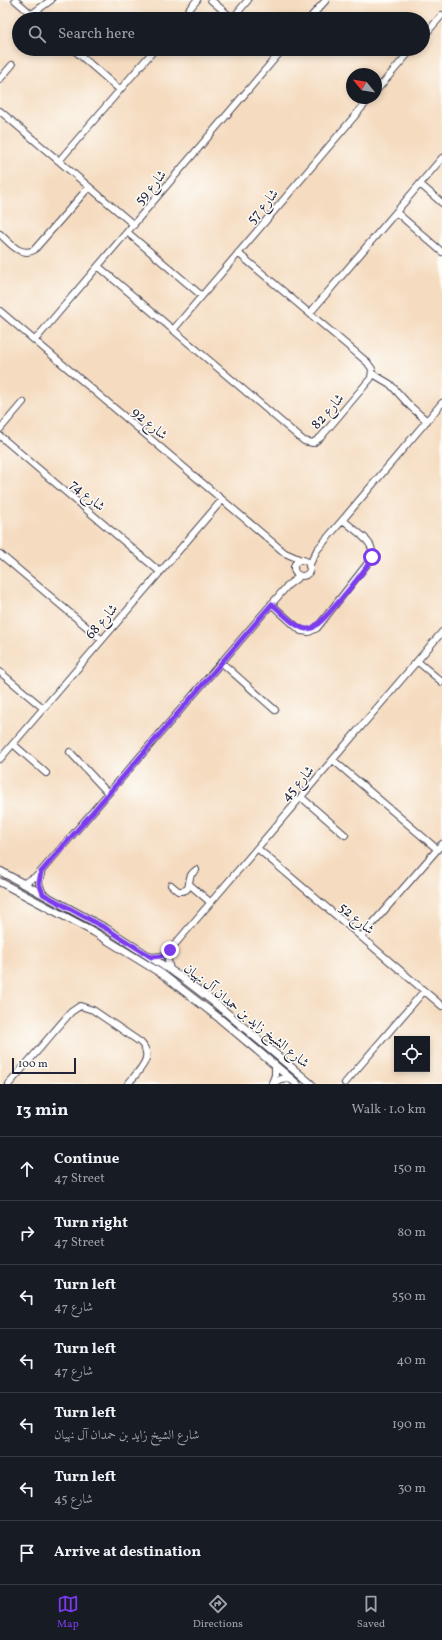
<!DOCTYPE html>
<html lang="en">
<head>
<meta charset="utf-8">
<style>
  :root { --surface:#171b24; --page:#20242c; --text:#f1f3f6; --muted:#9ea1a6; --line:#363941; --accent:#7c3aed }
  body { margin:0; font-family:Vollkorn,Amiri,serif; background:var(--page); color:var(--text) }
  .controls { position:absolute; right:12px; bottom:12px; display:grid; overflow:hidden; border-radius:0px; box-shadow:0 2px 6px #0003 }
  .controls button { width:36px; height:36px; display:grid; place-items:center; padding:0; border:0; border-bottom:1px solid var(--line); background:var(--surface); color:var(--text); font:20px sans-serif }
  .compass { position:absolute; left:346px; top:68px; width:36px; height:36px; border-radius:50%; background:var(--surface); box-shadow:0 2px 6px #0003; rotate:300deg }
  .scale { position:absolute; left:12px; bottom:10px; width:64px; box-sizing:border-box; padding-left:4px; border:2px solid #22223b; border-top:0; font-size:11px; line-height:14px; white-space:nowrap; color:#22223b; -webkit-text-stroke:3px #fdfcf7; paint-order:stroke }
  .stop { position:absolute; width:12px; height:12px; margin:-9px; border:3px solid #7c3aed; border-radius:50%; background:#fff }
  .stop.end { background:#7c3aed; border-color:#fff; box-shadow:0 1px 4px #0008 }
  .list { margin:0; padding:0; list-style:none }
  h2 { display:flex; justify-content:space-between; align-items:center; height:52px; margin:0; padding:0 16px; font-size:17px }
  h2 small { font-size:13px; font-weight:400; color:var(--muted) }
  .list li { display:grid; grid-template-columns:26px 1fr auto; gap:12px; align-items:center; box-sizing:border-box; height:64px; padding:0 16px; border-top:1px solid var(--line) }
  .list b { display:block; font-size:15px; white-space:nowrap }
  .list p { margin:0; font-size:13px; white-space:nowrap; color:var(--muted) }
  .list em { font-size:13px; font-style:normal; color:var(--muted) }
  .icon { flex:none; width:22px; height:22px; fill:none; stroke:currentColor; stroke-width:2; stroke-linecap:round; stroke-linejoin:round }
  .map { position:relative; flex:none; width:442px; height:1084px; overflow:hidden }
  .search { position:absolute; background:var(--surface); box-shadow:0 2px 6px #0003; left:12px; right:12px; top:12px; height:44px; display:flex; align-items:center; gap:10px; box-sizing:border-box; padding:0 14px; border-radius:22px; color:var(--muted); font-size:15px }
  .sheet { height:500px; background:var(--surface) }
  nav { display:flex; justify-content:space-around; align-items:center; box-sizing:border-box; height:56px; border-top:1px solid var(--line); background:var(--surface); font-size:11px; color:var(--muted) }
  nav a { display:grid; justify-items:center; gap:2px }
  nav .on { color:var(--accent) }
  .map>svg:first-child { display:block }
  .lines { fill:none; stroke-linecap:round; stroke-linejoin:round }
  .minor-casing { stroke:#423e4f; stroke-width:8 }
  .major-casing { stroke:#423e4f; stroke-width:9 }
  .minor { stroke:#fff; stroke-width:6 }
  .major { stroke:#fff; stroke-width:7 }
  .route { stroke:#7c3aed; stroke-width:5 }
  .labels { text-anchor:middle; stroke-width:3; stroke-linejoin:round; paint-order:stroke }
  .street-label { font-size:14px; fill:#22223b; stroke:#fdfcf7 }
</style>
</head>
<body>
<div class="map">
<svg width="442" height="1084" viewBox="0 0 442 1084">
  <rect width="100%" height="100%" fill="#fdfcf7"/>
  <filter id="ink" filterUnits="userSpaceOnUse"><feTurbulence type="fractalNoise" baseFrequency=".025" numOctaves="2"/><feDisplacementMap in="SourceGraphic" scale="8" xChannelSelector="R" yChannelSelector="G"/><feConvolveMatrix kernelMatrix="1 2 1 2 8 2 1 2 1" color-interpolation-filters="sRGB"/></filter>
  <filter id="wash" filterUnits="userSpaceOnUse"><feTurbulence type="fractalNoise" baseFrequency=".012" numOctaves="4" result="noise"/><feDisplacementMap in="SourceGraphic" scale="16" xChannelSelector="R" yChannelSelector="G"/><feGaussianBlur stdDeviation="0.9" result="paint"/><feColorMatrix in="noise" values="0 0 0 0 0 0 0 0 0 0 0 0 0 0 0 0 0 1.4 0 .05"/><feComposite in="paint" operator="in"/></filter>
  <g filter="url(#wash)">
    <rect width="100%" height="100%" fill="#f5dbbf"/>
  </g>
  <g filter="url(#ink)">
    <g class="lines">
      <defs>
        <path id="minor" d="M 15,0 L 37,19
          M 211,0 L 233,19
          M 32,14 L 51,0
          M 233,18 L 248,0
          M 181,19 L 197,0
          M 309,19 L 326,0
          M 423,37 L 442,15
          M 73,49 L 120,90
          M 268,49 L 277,56
          M 0,79 L 12,65
          M 376,91 L 412,49
          M 0,111 L 134,225
          M 59,161 L 155,49
          M 420,184 L 442,203
          M 396,212 L 442,252
          M 127,232 L 202,296
          M 0,234 C 10,243 20,257 34,250 L 89,187
          M 98,266 L 304,441 L 313,443 L 321,437 L 371,378 L 372,369 L 367,362 L 238,253
          M 0,311 L 285,553 L 301,560
          M 310,313 L 442,158
          M 173,330 L 370,98
          M 35,340 L 283,49
          M 373,374 L 390,384 L 410,406 L 427,421
          M 0,429 L 23,402
          M 0,436 L 160,572
          M 343,520 L 365,538
          M 0,554 L 101,639
          M294 568a8 8 0 1 1 16 0a8 8 0 1 1-16 0Z
          M 309,566 L 317,550 L 442,403
          M 271,604 L 301,631 L 309,632 L 317,628 L 371,559 C 374,548 370,543 362,536
          M 417,661 L 442,682
          M 221,662 L 275,710
          M 0,672 L 43,708
          M 13,744 L 46,773
          M 70,752 L 108,793
          M 0,759 L 222,500
          M 333,760 L 437,849
          M 301,797 L 345,835
          M 257,848 L 442,1006
          M 41,874 L 39,883 L 43,894
          M 22,884 L 37,876 L 288,585 L 300,576
          M 189,884 L 210,902
          M 171,885 L 178,891 C 193,892 187,882 191,875 C 191,874 195,871 196,870
          M 361,937 L 442,844
          M 151,957 L 162,956 L 170,950 L 442,632
          M 170,970 L 168,960 L 170,950
          M 272,1083 L 275,1075 L 275,1065
          M 345,1083 L 424,991
          M 9,1084 L 71,1012 L 80,1006 L 93,1010 L 140,1042 C 156,1057 138,1071 128,1084
          M 272,1084 L 281,1079 L 290,1078"/>
        <path id="major" d="M 0,871 L 107,929 L 181,977 L 215,1003 L 311,1084
          M 0,882 L 94,932 L 162,974 L 219,1018 L 297,1084"/>
      </defs>
      <!-- minor casing -->
      <use href="#minor" class="minor-casing"/>
      <!-- major casing -->
      <use href="#major" class="major-casing"/>
      <!-- minor -->
      <use href="#minor" class="minor"/>
      <!-- major -->
      <use href="#major" class="major"/>
    </g>
  </g>
  <g class="lines" filter="url(#ink)">
    <!-- route -->
    <path class="route" d="M 170,950 L 162,956 L 151,957 L 107,929 L 43,894 L 39,883 L 41,872 L 272,604 C 280,611 296,628 306,629 C 310,629 313,628 315,626 C 325,620 368,568 372,557"/>
  </g>
  <g class="labels">
    <!-- street labels -->
    <g class="street-label">
      <text transform="translate(150 187) rotate(-50)" y="5">شارع 59</text>
      <text transform="translate(262 206) rotate(-50)" y="5">شارع 57</text>
      <text transform="translate(327 411) rotate(-49)" y="5">شارع 82</text>
      <text transform="translate(150 423) rotate(40)" y="5">شارع 92</text>
      <text transform="translate(88 495) rotate(40)" y="5">شارع 74</text>
      <text transform="translate(101 621) rotate(-49)" y="5">شارع 68</text>
      <text transform="translate(297 783) rotate(-49)" y="5">شارع 45</text>
      <text transform="translate(357 918) rotate(40)" y="5">شارع 52</text>
      <text transform="translate(247 1015) rotate(39)" y="5">شارع الشيخ زايد بن حمدان آل نهيان</text>
    </g>
  </g>
</svg>
<div class="controls">
<button><svg class="icon" aria-label="locate" viewBox="0 0 24 24"><circle cx="12" cy="12" r="6"/><path d="M12 2v4M12 18v4M2 12h4M18 12h4"/></svg></button>
</div>
<svg class="compass" viewBox="-18 -18 36 36"><path d="M0-13l5 13h-10z" fill="#e53935"/><path d="M0 13l5-13h-10z" fill="#9ea1a6"/></svg>
<div class="scale">100 m</div>
<div class="stop" style="left:372px;top:557px"></div>
<div class="stop end" style="left:170px;top:950px"></div>
<div class="search"><svg class="icon" aria-label="search" viewBox="0 0 24 24"><circle cx="10" cy="10" r="6"/><path d="M15 15l6 6"/></svg>Search here</div>
</div>
<section class="sheet">
<h2>13 min<small>Walk · 1.0 km</small></h2>
<ul class="list">
<li><svg class="icon" aria-label="ahead" viewBox="0 0 24 24"><path d="M12 20V5M6 11l6-6 6 6"/></svg><div><b>Continue</b><p>47 Street</p></div><em>150 m</em></li>
<li><svg class="icon" aria-label="right" viewBox="0 0 24 24"><path d="M7 20v-9h11M14 6l5 5-5 5"/></svg><div><b>Turn right</b><p>47 Street</p></div><em>80 m</em></li>
<li><svg class="icon" aria-label="left" viewBox="0 0 24 24"><path d="M17 20v-9H6M10 6l-5 5 5 5"/></svg><div><b>Turn left</b><p>شارع 47</p></div><em>550 m</em></li>
<li><svg class="icon" aria-label="left" viewBox="0 0 24 24"><path d="M17 20v-9H6M10 6l-5 5 5 5"/></svg><div><b>Turn left</b><p>شارع 47</p></div><em>40 m</em></li>
<li><svg class="icon" aria-label="left" viewBox="0 0 24 24"><path d="M17 20v-9H6M10 6l-5 5 5 5"/></svg><div><b>Turn left</b><p>شارع الشيخ زايد بن حمدان آل نهيان</p></div><em>190 m</em></li>
<li><svg class="icon" aria-label="left" viewBox="0 0 24 24"><path d="M17 20v-9H6M10 6l-5 5 5 5"/></svg><div><b>Turn left</b><p>شارع 45</p></div><em>30 m</em></li>
<li><svg class="icon" aria-label="arrive" viewBox="0 0 24 24"><path d="M6 21V4h12l-3 4 3 4H6"/></svg><div><b>Arrive at destination</b></div></li>
</ul>
</section>
<nav>
<a class="on"><svg class="icon" aria-label="map" viewBox="0 0 24 24"><path d="M3 6l6-2 6 2 6-2v14l-6 2-6-2-6 2zM9 4v14M15 6v14"/></svg>Map</a>
<a><svg class="icon" aria-label="directions" viewBox="0 0 24 24"><path d="M12 3l9 9-9 9-9-9zM9 14v-3h6M13 9l2 2-2 2"/></svg>Directions</a>
<a><svg class="icon" aria-label="saved" viewBox="0 0 24 24"><path d="M7 4h10v16l-5-4-5 4z"/></svg>Saved</a>
</nav>
</body>
</html>
